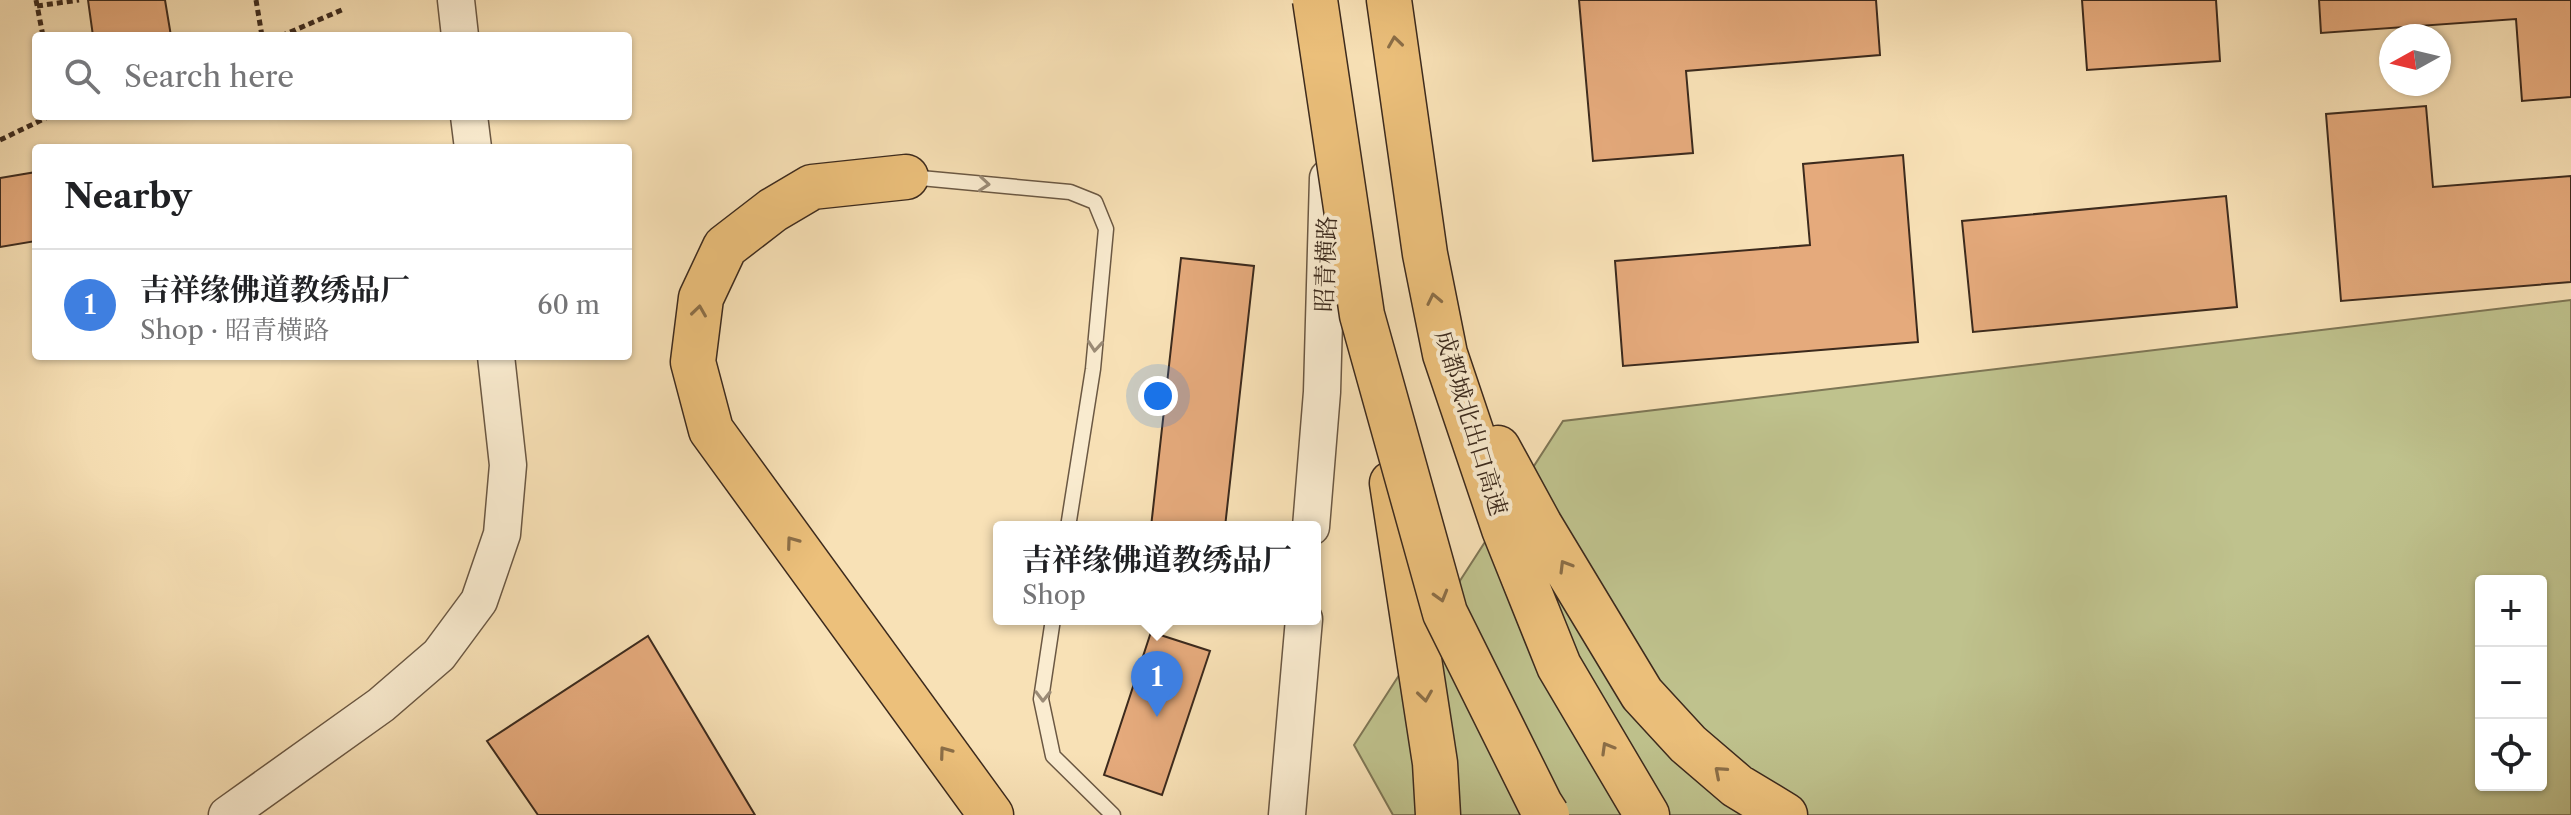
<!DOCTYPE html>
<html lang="en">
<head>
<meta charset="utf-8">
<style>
  :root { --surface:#fff; --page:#f2f2f2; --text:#202124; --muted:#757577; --line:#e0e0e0; --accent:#8f2418 }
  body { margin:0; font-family:"Libre Caslon Text","Noto Serif SC",serif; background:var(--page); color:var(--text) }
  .controls { position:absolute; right:24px; bottom:24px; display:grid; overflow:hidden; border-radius:8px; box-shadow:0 2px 6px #0004 }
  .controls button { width:72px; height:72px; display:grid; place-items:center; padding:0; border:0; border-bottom:2px solid var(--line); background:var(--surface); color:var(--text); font:40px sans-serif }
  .compass { position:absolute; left:2379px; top:24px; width:72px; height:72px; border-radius:50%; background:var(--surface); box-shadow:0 2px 6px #0004; rotate:262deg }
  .you { position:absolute; left:1158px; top:396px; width:28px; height:28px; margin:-20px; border:6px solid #fff; border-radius:50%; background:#1a73e8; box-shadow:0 0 0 12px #1a73e833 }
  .badge { display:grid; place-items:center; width:52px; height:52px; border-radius:50%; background:var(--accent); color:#fff; font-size:26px; font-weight:700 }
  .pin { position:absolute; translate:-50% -66px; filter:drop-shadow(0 2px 4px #0008) }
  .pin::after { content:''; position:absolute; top:42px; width:28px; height:24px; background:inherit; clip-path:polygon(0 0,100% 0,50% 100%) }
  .popup { position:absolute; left:993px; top:521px; width:328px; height:104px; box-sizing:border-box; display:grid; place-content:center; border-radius:8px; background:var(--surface); filter:drop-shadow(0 2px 6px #0005); font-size:26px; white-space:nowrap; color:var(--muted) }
  .popup b { font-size:30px; color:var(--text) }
  .popup::after { content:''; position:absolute; left:50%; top:100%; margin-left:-16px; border:16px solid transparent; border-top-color:var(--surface) }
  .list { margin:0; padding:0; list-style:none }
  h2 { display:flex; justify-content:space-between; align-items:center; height:104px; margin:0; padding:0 32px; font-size:34px }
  h2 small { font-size:26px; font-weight:400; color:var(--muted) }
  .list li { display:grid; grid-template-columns:52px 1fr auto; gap:24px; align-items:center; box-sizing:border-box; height:112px; padding:0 32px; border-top:2px solid var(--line) }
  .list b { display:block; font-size:30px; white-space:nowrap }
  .list p { margin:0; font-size:26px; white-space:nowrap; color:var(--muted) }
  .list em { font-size:26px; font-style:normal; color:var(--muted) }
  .icon { flex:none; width:44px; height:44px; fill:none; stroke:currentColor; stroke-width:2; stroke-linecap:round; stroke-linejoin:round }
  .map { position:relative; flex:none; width:2571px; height:815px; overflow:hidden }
  .search { position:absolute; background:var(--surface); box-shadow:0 2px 6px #0004; left:32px; top:32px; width:600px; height:88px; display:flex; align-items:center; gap:20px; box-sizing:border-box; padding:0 28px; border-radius:8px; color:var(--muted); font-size:30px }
  .panel { position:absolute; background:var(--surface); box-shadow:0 2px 6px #0004; left:32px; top:144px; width:600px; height:216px; border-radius:8px }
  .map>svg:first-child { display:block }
  .green { fill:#bfc28d; stroke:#7e7655; stroke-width:2; fill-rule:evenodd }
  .building { fill:#e5aa7c; stroke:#3c2a1d; stroke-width:2 }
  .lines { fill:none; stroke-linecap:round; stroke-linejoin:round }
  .service-casing { stroke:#6b5843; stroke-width:17 }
  .tertiary-casing { stroke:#6b5843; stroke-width:39 }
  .motorway-casing { stroke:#3c2a1d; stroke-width:47 }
  .path { stroke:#3c2a1d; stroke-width:5; stroke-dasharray:6 4; stroke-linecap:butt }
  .service { stroke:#faecd0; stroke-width:14 }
  .tertiary { stroke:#faecd0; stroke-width:36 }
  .motorway { stroke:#ecc07b; stroke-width:44 }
  .motorway-bridge-casing { stroke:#3c2a1d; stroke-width:47; stroke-linecap:butt }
  .motorway-bridge { stroke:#ecc07b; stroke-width:44 }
  .oneway { stroke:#8b6e47 }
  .oneway2 { stroke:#9b8b76 }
  .labels { text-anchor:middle; stroke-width:8; stroke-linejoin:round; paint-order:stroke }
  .street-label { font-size:24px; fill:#3c2a1d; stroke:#faecd0 }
</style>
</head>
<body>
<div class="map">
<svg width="2571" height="815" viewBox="0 0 2571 815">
  <rect width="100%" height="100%" fill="#f8e1b6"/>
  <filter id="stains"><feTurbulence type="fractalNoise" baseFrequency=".0025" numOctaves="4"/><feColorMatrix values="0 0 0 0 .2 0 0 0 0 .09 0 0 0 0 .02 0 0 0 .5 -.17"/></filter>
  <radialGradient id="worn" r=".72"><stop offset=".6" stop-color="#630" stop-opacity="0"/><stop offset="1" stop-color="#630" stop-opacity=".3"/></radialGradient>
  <!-- green -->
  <path class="green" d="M 2571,300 L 2571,815 L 1393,815 L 1354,745 L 1563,421 ZM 2481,581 L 2541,581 L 2541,785 L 2481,785 Z"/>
  <!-- building -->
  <path class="building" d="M 88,0 L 165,0 L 171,36 L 93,36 Z
    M 1579,0 L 1876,0 L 1880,55 L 1686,71 L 1693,153 L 1593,161 Z
    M 2082,0 L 2216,0 L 2220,61 L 2087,70 Z
    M 2319,0 L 2571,0 L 2571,97 L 2522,101 L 2516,19 L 2321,33 Z
    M 2426,106 L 2433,187 L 2571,176 L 2571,282 L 2341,301 L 2326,114 Z
    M 1903,155 L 1918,342 L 1623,366 L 1615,261 L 1810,245 L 1803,164 Z
    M 36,172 L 36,241 L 0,247 L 0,178 Z
    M 2226,196 L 2237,307 L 1973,332 L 1962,221 Z
    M 1181,258 L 1254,266 L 1225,527 L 1151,527 Z
    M 1151,632 L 1210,651 L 1162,795 L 1104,775 Z
    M 648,636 L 755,815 L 538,815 L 487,741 Z"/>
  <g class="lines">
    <defs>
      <path id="service" d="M 910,177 L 1070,192 L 1095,202 L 1106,229 L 1093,369 L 1068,527
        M 1053,619 L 1041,699 L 1053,756 L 1113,815"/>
      <path id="tertiary" d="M 456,0 L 460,36
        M 469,116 L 473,148
        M 1311,527 L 1322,392 L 1328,178
        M 227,815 L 381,705 L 439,655 L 479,601 L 502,534 L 508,465 L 496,356
        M 1287,815 L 1304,619"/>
      <path id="motorway" d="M 1389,0 L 1425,254 L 1445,354 L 1504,529 L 1559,666 L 1647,815
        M 906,177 L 812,187 L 773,210 L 725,247 L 701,298 L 693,362 L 711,430 L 991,815
        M 1498,448 L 1540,525 L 1642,694 L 1688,744 L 1737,786 L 1785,815
        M 1392,483 L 1435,763 L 1438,815"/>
    </defs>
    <!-- service casing -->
    <use href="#service" class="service-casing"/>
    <!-- tertiary casing -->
    <use href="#tertiary" class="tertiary-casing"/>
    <!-- motorway casing -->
    <use href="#motorway" class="motorway-casing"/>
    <!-- path -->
    <path class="path" d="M 36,0 L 43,36
      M 256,0 L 262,36
      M 37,6 L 79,0
      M 281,36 L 344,9
      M 0,140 L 50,116"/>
    <!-- service -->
    <use href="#service" class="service"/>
    <!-- tertiary -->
    <use href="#tertiary" class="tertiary"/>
    <!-- motorway -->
    <use href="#motorway" class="motorway"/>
    <defs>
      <path id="motorway-bridge" d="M 1315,0 L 1362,315 L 1445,613 L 1540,804 L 1547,815"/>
    </defs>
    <!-- motorway-bridge casing -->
    <use href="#motorway-bridge" class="motorway-bridge-casing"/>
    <!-- motorway-bridge -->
    <use href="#motorway-bridge" class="motorway-bridge"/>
  </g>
  <!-- one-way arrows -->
  <defs><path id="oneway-chevron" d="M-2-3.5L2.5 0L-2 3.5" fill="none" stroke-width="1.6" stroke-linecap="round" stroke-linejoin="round" transform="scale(2)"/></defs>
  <g class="oneway">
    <use href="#oneway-chevron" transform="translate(1395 42) rotate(-98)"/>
    <use href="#oneway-chevron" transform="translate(1434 299) rotate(-102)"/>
    <use href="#oneway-chevron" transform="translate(699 311) rotate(-82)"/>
    <use href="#oneway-chevron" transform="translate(792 542) rotate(-126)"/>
    <use href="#oneway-chevron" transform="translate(1565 566) rotate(-121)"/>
    <use href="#oneway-chevron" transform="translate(1441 596) rotate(74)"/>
    <use href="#oneway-chevron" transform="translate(1425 696) rotate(82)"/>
    <use href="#oneway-chevron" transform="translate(1607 748) rotate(-120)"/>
    <use href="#oneway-chevron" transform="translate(945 752) rotate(-126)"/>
    <use href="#oneway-chevron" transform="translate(1720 772) rotate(-139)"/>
  </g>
  <g class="oneway2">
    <use href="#oneway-chevron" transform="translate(984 184) rotate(5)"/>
    <use href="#oneway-chevron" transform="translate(1095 346) rotate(95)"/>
    <use href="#oneway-chevron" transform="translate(1043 696) rotate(91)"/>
  </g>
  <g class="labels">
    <!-- street labels -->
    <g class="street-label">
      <text transform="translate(1326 264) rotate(-88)" y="8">昭青横路</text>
      <text transform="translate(1471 423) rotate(73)" y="8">成都城北出口高速</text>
    </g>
  </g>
  <rect width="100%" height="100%" filter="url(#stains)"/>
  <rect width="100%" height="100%" fill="url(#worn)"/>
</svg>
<div class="controls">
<button>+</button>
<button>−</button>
<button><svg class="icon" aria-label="locate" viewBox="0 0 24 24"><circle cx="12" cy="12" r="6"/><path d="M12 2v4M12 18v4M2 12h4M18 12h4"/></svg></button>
</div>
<svg class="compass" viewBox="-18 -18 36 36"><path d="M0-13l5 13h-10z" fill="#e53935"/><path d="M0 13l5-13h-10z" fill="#757577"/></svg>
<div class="you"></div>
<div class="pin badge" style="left:1157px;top:717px;background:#3f7fe0">1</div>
<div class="popup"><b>吉祥缘佛道教绣品厂</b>Shop</div>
<div class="search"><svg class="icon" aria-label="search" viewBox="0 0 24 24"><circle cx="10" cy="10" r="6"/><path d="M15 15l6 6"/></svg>Search here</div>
<section class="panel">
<h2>Nearby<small></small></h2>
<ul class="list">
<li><span class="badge" style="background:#3f7fe0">1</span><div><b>吉祥缘佛道教绣品厂</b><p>Shop · 昭青横路</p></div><em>60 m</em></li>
</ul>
</section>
</div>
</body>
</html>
